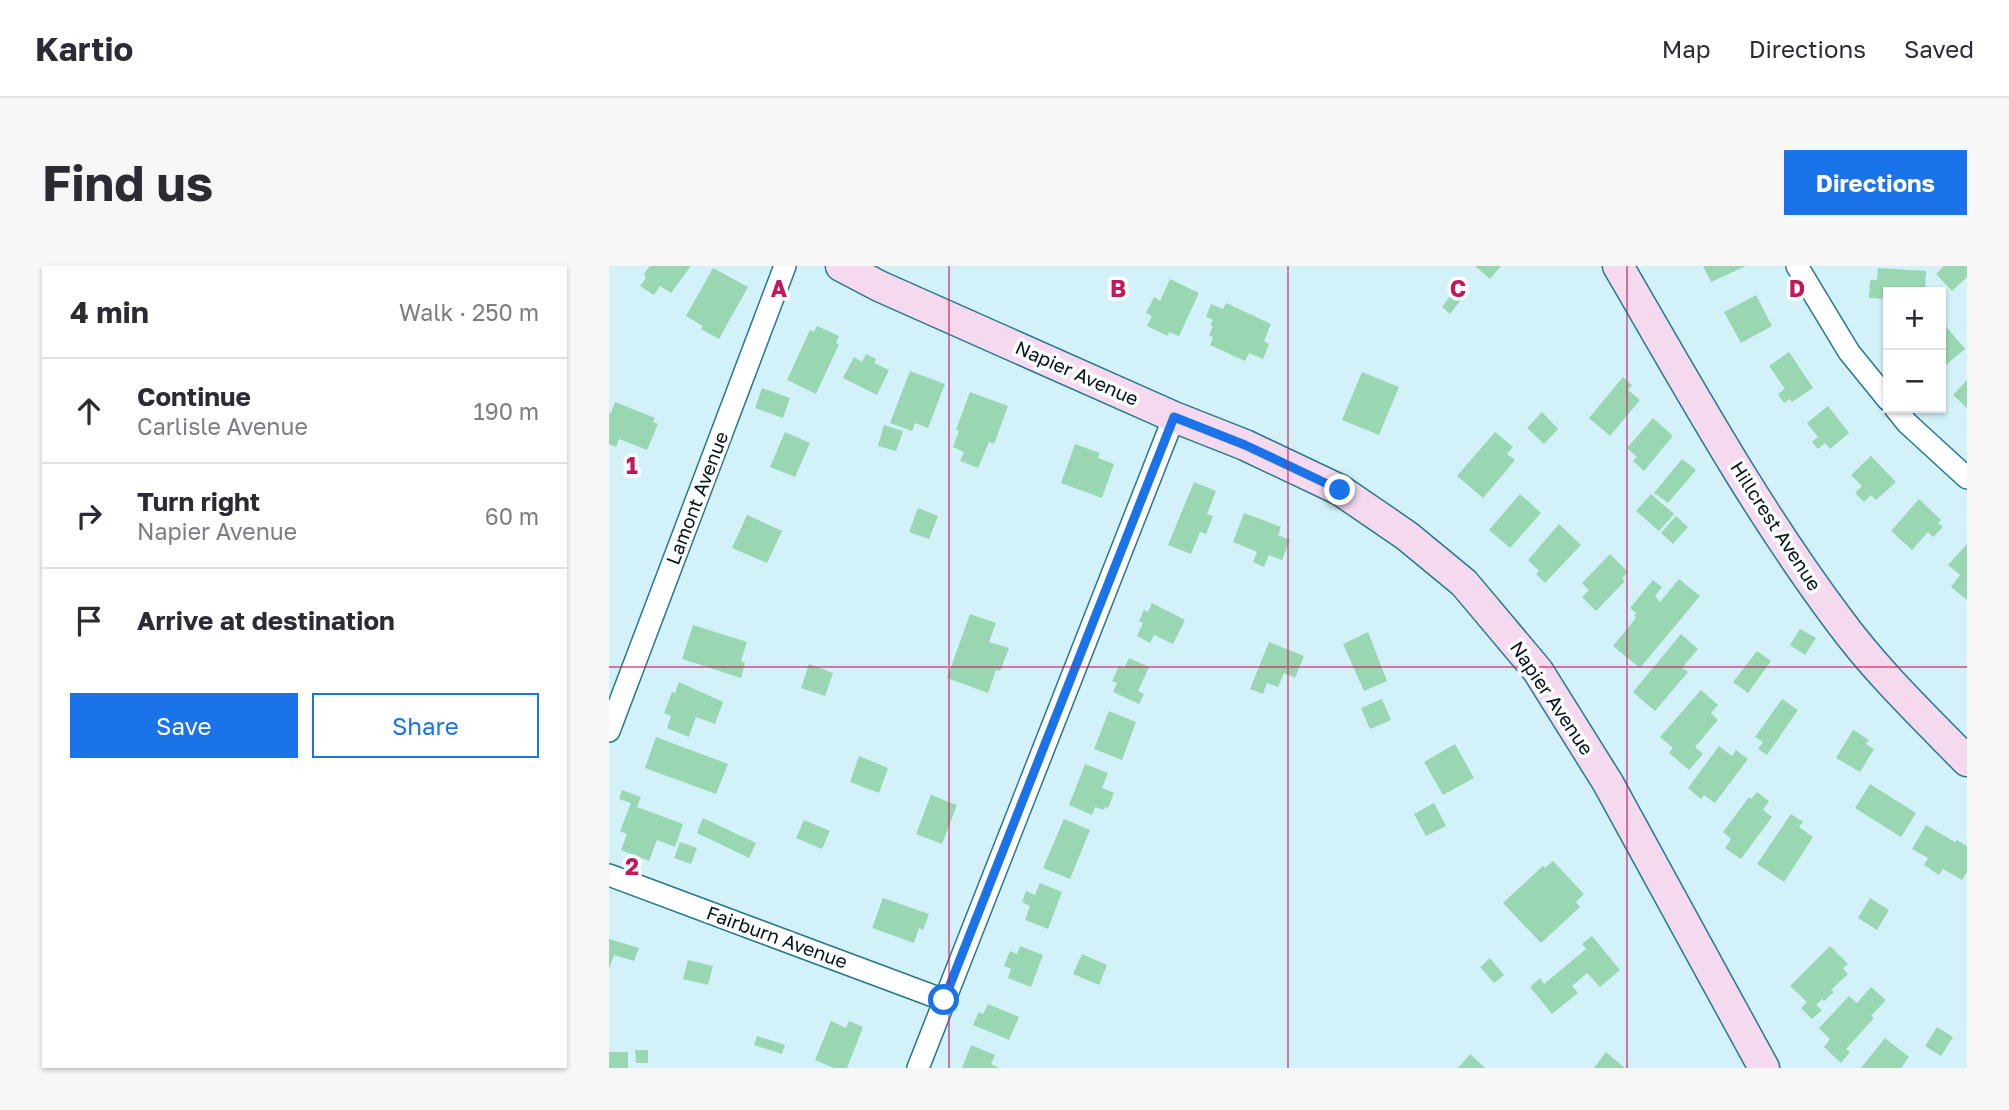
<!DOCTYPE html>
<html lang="en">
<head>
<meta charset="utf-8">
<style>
  :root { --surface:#fff; --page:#f7f7f7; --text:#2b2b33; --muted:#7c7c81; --line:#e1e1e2; --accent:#1a73e8 }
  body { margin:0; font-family:"Golos Text",sans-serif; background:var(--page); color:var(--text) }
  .controls { position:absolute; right:21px; top:21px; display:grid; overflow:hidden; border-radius:0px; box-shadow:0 2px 5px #0004 }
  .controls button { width:63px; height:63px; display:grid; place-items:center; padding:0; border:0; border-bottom:2px solid var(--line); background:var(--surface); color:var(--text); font:35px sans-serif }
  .stop { position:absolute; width:21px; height:21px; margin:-16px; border:5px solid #1a73e8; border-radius:50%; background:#fff }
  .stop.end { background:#1a73e8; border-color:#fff; box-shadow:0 2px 7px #0008 }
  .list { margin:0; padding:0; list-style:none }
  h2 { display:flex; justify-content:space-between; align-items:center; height:91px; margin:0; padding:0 28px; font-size:30px }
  h2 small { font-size:23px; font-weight:400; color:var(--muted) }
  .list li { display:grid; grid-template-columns:46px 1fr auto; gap:21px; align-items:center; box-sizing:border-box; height:105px; padding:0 28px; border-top:2px solid var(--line) }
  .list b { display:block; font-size:26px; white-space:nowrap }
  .list p { margin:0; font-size:23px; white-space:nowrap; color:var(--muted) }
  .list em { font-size:23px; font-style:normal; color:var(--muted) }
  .actions { display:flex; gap:14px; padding:21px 28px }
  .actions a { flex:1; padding:16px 0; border:2px solid var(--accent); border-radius:0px; text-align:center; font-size:24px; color:var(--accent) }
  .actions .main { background:var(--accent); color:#fff }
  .icon { flex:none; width:38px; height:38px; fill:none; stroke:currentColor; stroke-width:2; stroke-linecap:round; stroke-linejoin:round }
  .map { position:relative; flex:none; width:1358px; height:802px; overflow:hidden; border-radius:0px }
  header { display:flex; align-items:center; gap:42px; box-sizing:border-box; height:98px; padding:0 35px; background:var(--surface); border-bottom:2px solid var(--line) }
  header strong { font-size:33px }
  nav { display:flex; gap:38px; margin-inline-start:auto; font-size:24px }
  .intro { display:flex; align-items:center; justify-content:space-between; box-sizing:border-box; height:168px; padding:0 42px }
  h1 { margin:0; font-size:49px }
  .button { padding:18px 32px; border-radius:0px; background:var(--accent); color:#fff; font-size:24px; font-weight:700 }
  main { display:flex; gap:42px; padding:0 42px }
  aside { flex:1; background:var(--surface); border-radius:0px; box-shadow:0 2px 5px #0004 }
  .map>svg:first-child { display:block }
  .building { fill:#99d7b2 }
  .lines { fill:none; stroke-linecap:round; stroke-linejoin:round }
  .street-casing { stroke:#26788c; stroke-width:24 }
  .secondary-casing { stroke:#26788c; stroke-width:33 }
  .street { stroke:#fff; stroke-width:21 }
  .secondary { stroke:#f5d9ee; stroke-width:30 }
  .route { stroke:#1a73e8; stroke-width:9 }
  .grid { fill:none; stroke:#c2185b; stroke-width:2; stroke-opacity:0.55 }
  .labels { text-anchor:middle; stroke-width:7; stroke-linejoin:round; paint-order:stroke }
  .street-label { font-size:19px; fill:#00141a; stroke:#fff }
  .grid-label { font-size:23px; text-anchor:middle; font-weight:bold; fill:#c2185b; stroke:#fff; stroke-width:7; stroke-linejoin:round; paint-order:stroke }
</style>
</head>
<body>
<header>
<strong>Kartio</strong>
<nav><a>Map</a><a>Directions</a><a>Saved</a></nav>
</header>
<div class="intro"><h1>Find us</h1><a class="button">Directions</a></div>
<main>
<aside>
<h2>4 min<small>Walk · 250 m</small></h2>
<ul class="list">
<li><svg class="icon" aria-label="ahead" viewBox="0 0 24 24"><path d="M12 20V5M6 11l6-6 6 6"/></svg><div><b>Continue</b><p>Carlisle Avenue</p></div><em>190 m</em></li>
<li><svg class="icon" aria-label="right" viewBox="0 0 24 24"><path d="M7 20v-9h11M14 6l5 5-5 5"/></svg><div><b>Turn right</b><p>Napier Avenue</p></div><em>60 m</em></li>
<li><svg class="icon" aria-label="arrive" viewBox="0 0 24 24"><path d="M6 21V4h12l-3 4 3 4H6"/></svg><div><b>Arrive at destination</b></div></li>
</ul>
<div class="actions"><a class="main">Save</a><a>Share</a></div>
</aside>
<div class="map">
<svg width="1358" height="802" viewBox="0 0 1358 802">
  <rect width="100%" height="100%" fill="#d3f1f9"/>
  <!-- building -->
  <path class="building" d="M 41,0 L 82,0 L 62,27 L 51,20 L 45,29 L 31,20 L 37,12 L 35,8 Z
    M 866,0 L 892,0 L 881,13 Z
    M 1094,0 L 1137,0 L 1102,16 Z
    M 1335,0 L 1358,0 L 1358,11 L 1343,25 L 1327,8 Z
    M 104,2 L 139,21 L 110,73 L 92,63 L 94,60 L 77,50 Z
    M 1269,2 L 1317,5 L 1316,26 L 1279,26 L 1279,33 L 1260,32 L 1261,14 L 1268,14 Z
    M 561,13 L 590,27 L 570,70 L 560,66 L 559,70 L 538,60 L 543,50 L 537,47 L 545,31 L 551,35 Z
    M 850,18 L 859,25 L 841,48 L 833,41 Z
    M 1147,29 L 1163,60 L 1132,77 L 1115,46 Z
    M 617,37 L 662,58 L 655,75 L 660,78 L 654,93 L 640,87 L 636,95 L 601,79 L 604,71 L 600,70 L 604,60 L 601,59 L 604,54 L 597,51 L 602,38 L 614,43 Z
    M 1334,57 L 1356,83 L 1332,103 L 1332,58 Z
    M 208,60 L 230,70 L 227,77 L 230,78 L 207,128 L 178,114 L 201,64 L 205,66 Z
    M 1180,86 L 1204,122 L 1183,136 L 1181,133 L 1175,137 L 1169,128 L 1176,123 L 1160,100 Z
    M 257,88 L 267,93 L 265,97 L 280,104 L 268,129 L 234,112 L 245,91 L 253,96 Z
    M 301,105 L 336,118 L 319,162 L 306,157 L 303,165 L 281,157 Z
    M 753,106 L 790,121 L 770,169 L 733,154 Z
    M 1014,111 L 1023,119 L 1019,124 L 1031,134 L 1001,170 L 980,152 Z
    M 1358,114 L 1358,142 L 1344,129 Z
    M 153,122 L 181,132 L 174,152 L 146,142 Z
    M 361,126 L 399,140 L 385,178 L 380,176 L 369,202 L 351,195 L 355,186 L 344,181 L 350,165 L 347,164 Z
    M 6,136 L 46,152 L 44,156 L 49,158 L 38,184 L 10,173 L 7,181 L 0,178 L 0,147 L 2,147 Z
    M 1219,140 L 1240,167 L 1221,183 L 1216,177 L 1209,183 L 1203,176 L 1209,171 L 1198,157 Z
    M 933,146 L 949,163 L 935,178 L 918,162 Z
    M 1044,152 L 1064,170 L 1035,205 L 1024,195 L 1028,191 L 1018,182 Z
    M 275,159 L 294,165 L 287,185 L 269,180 Z
    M 176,166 L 201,177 L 186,211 L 161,201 Z
    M 886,166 L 904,181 L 898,188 L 906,194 L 874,232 L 848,210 Z
    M 466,178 L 491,187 L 489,192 L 505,198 L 493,232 L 452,217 Z
    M 1262,190 L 1287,216 L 1267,234 L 1262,229 L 1255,236 L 1246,227 L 1253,220 L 1242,209 Z
    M 1073,193 L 1087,204 L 1059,237 L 1045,227 Z
    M 585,216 L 607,225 L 598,248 L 604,250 L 597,268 L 591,266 L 582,288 L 559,279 Z
    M 911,228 L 932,247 L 901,282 L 880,264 Z
    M 1042,228 L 1065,248 L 1050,265 L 1027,245 Z
    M 1310,233 L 1332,254 L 1329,257 L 1334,261 L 1324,271 L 1319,266 L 1303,284 L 1282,265 Z
    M 309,242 L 329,250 L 320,273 L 300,266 Z
    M 635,247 L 672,261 L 669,269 L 681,274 L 673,294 L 660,289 L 655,301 L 644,296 L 648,286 L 624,276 Z
    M 138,249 L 173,265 L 158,297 L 123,282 Z
    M 1067,250 L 1079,261 L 1064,278 L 1052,267 Z
    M 950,258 L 972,279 L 936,317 L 927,308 L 930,305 L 919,294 Z
    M 1358,278 L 1358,334 L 1342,321 L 1351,309 L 1339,299 Z
    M 1001,288 L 1019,306 L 1013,312 L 1016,315 L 987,345 L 973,331 L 980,324 L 973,317 Z
    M 1070,313 L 1091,330 L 1031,402 L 1004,380 L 1027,352 L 1025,350 L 1027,347 L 1021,342 L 1044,314 L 1053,321 L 1046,330 L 1051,336 Z
    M 543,337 L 576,354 L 564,378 L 545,369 L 541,377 L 528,370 L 534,357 L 530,355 L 535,344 L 539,346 Z
    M 361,348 L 387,357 L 380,376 L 400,382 L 391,405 L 387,404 L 379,427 L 338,412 Z
    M 84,359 L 138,376 L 132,395 L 136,397 L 132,412 L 73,393 Z
    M 1191,363 L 1207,372 L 1196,389 L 1181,379 Z
    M 759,366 L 778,415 L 755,425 L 734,378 Z
    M 1072,368 L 1089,383 L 1073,402 L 1079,406 L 1046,445 L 1024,426 Z
    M 660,376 L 695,390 L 686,412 L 675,407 L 669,421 L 658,417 L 654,428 L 641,423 Z
    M 1148,385 L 1162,395 L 1139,427 L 1124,416 Z
    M 520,392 L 540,401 L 529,425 L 535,428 L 530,438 L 504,426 L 508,417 L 503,415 L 510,400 L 515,402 Z
    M 200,398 L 224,407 L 216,430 L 192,422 Z
    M 70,416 L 114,436 L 106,458 L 87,451 L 80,471 L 58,462 L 62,450 L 55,447 L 63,426 L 66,427 Z
    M 1092,424 L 1109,439 L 1102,447 L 1109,454 L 1086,481 L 1094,488 L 1080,504 L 1060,487 L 1064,482 L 1051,471 Z
    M 773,433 L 782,454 L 761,463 L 752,442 Z
    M 1173,433 L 1189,444 L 1158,489 L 1149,483 L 1154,476 L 1146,471 Z
    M 500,445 L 527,456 L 513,494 L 485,483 Z
    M 1244,464 L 1260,474 L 1257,478 L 1265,483 L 1251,506 L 1227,492 Z
    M 47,471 L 119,498 L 107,528 L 36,502 Z
    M 846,478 L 865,512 L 834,529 L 815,496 Z
    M 1110,480 L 1123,490 L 1127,484 L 1139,493 L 1106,537 L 1095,529 L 1092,533 L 1079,522 Z
    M 250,490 L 279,502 L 270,527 L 241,516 Z
    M 476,498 L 499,507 L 493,522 L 505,527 L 499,542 L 496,541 L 495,544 L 486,541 L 483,549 L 460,539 Z
    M 1261,518 L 1307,547 L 1292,571 L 1246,542 Z
    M 13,524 L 32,531 L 28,541 L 74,558 L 66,581 L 48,574 L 40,595 L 12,584 L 18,568 L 11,565 L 22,537 L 10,533 Z
    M 1148,526 L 1160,535 L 1154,544 L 1163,551 L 1132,593 L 1116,582 L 1122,573 L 1114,566 L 1140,531 L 1142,533 Z
    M 322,529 L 348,539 L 333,578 L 307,568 Z
    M 825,537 L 837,560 L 817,570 L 805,548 Z
    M 1182,548 L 1194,556 L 1190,561 L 1204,571 L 1175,616 L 1148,598 Z
    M 94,552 L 147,577 L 140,592 L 88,567 Z
    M 455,553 L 481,564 L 461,613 L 434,602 Z
    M 195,554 L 221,565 L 213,583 L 187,572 Z
    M 1317,559 L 1346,576 L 1348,574 L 1358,580 L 1358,606 L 1353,614 L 1334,603 L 1330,609 L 1315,599 L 1319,592 L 1303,583 Z
    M 71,576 L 88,582 L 82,598 L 65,592 Z
    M 944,595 L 975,628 L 967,636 L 971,641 L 932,677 L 894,637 L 934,600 L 936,602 Z
    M 431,617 L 453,626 L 439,663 L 416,654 L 421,640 L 413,636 L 417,625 L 426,629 Z
    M 274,632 L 320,648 L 314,664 L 310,662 L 305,677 L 263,662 Z
    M 1261,632 L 1280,644 L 1268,664 L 1249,652 Z
    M 983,670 L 1011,704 L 991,721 L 978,707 L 963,720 L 969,727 L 943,748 L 921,721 L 931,712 L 935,718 L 977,683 L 973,678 Z
    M 0,673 L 30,682 L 25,695 L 5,689 L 0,703 Z
    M 411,680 L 434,689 L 422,721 L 399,712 L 402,703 L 395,700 L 401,685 L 408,688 Z
    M 1221,680 L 1239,698 L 1234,702 L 1239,708 L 1222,724 L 1225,726 L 1215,735 L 1213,733 L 1207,739 L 1213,744 L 1203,753 L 1192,742 L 1198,736 L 1181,720 Z
    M 473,688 L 498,699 L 490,719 L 464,708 Z
    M 881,692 L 895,709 L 885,717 L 871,701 Z
    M 79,694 L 104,700 L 99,719 L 74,713 Z
    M 1262,721 L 1277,734 L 1262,750 L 1265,752 L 1237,783 L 1241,786 L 1232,797 L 1215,781 L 1221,773 L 1210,762 L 1240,730 L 1248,737 Z
    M 379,738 L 410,751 L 400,774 L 364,759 L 370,746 L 374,748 Z
    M 222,755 L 237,762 L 240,755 L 254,761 L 238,802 L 225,802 L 206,794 Z
    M 1328,761 L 1344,771 L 1332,790 L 1316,780 Z
    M 148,770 L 176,779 L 173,788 L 145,779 Z
    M 1276,772 L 1300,791 L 1292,802 L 1252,802 Z
    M 362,779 L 386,789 L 382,798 L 390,802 L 353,802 Z
    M 26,784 L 39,784 L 39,797 L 27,797 Z
    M 0,786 L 19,786 L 19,802 L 0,802 Z
    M 997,786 L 1016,802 L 985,802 Z
    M 861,788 L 876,802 L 849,802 Z"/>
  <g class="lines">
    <defs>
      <path id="street" d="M 1188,0 L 1240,86 L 1279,134
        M 1286,142 L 1298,157 L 1358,212
        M 0,465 L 176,0
        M 0,609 L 335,734
        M 309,802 L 565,151"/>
      <path id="secondary" d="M 232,0 L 270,20 L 565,151 L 636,179 L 731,224 L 798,270 L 855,317 L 929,405 L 999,517 L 1155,802
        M 1009,0 C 1079,120 1146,242 1229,353 C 1267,405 1313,449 1358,495"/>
    </defs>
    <!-- street casing -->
    <use href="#street" class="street-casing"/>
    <!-- secondary casing -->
    <use href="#secondary" class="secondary-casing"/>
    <!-- street -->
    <use href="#street" class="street"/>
    <!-- secondary -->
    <use href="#secondary" class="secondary"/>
  </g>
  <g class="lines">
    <!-- route -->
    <path class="route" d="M 335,734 L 565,151 L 636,179 L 731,224"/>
  </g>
  <!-- grid -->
  <path class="grid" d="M 340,0 L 340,802M 679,0 L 679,802M 1018,0 L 1018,802M 0,401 L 1358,401"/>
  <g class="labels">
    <!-- street labels -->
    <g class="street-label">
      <text transform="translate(468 107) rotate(24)" y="7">Napier Avenue</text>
      <text transform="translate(88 232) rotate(-69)" y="7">Lamont Avenue</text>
      <text transform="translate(1167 260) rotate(57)" y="7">Hillcrest Avenue</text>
      <text transform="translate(943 432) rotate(56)" y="7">Napier Avenue</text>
      <text transform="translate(168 671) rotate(20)" y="7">Fairburn Avenue</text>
    </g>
  </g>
  <g class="grid-label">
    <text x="170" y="31">A</text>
    <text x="509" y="31">B</text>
    <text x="849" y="31">C</text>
    <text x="1188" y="31">D</text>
    <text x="23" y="208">1</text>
    <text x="23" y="609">2</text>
  </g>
</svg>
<div class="controls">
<button>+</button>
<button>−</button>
</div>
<div class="stop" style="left:335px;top:734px"></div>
<div class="stop end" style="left:731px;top:224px"></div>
</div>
</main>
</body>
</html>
